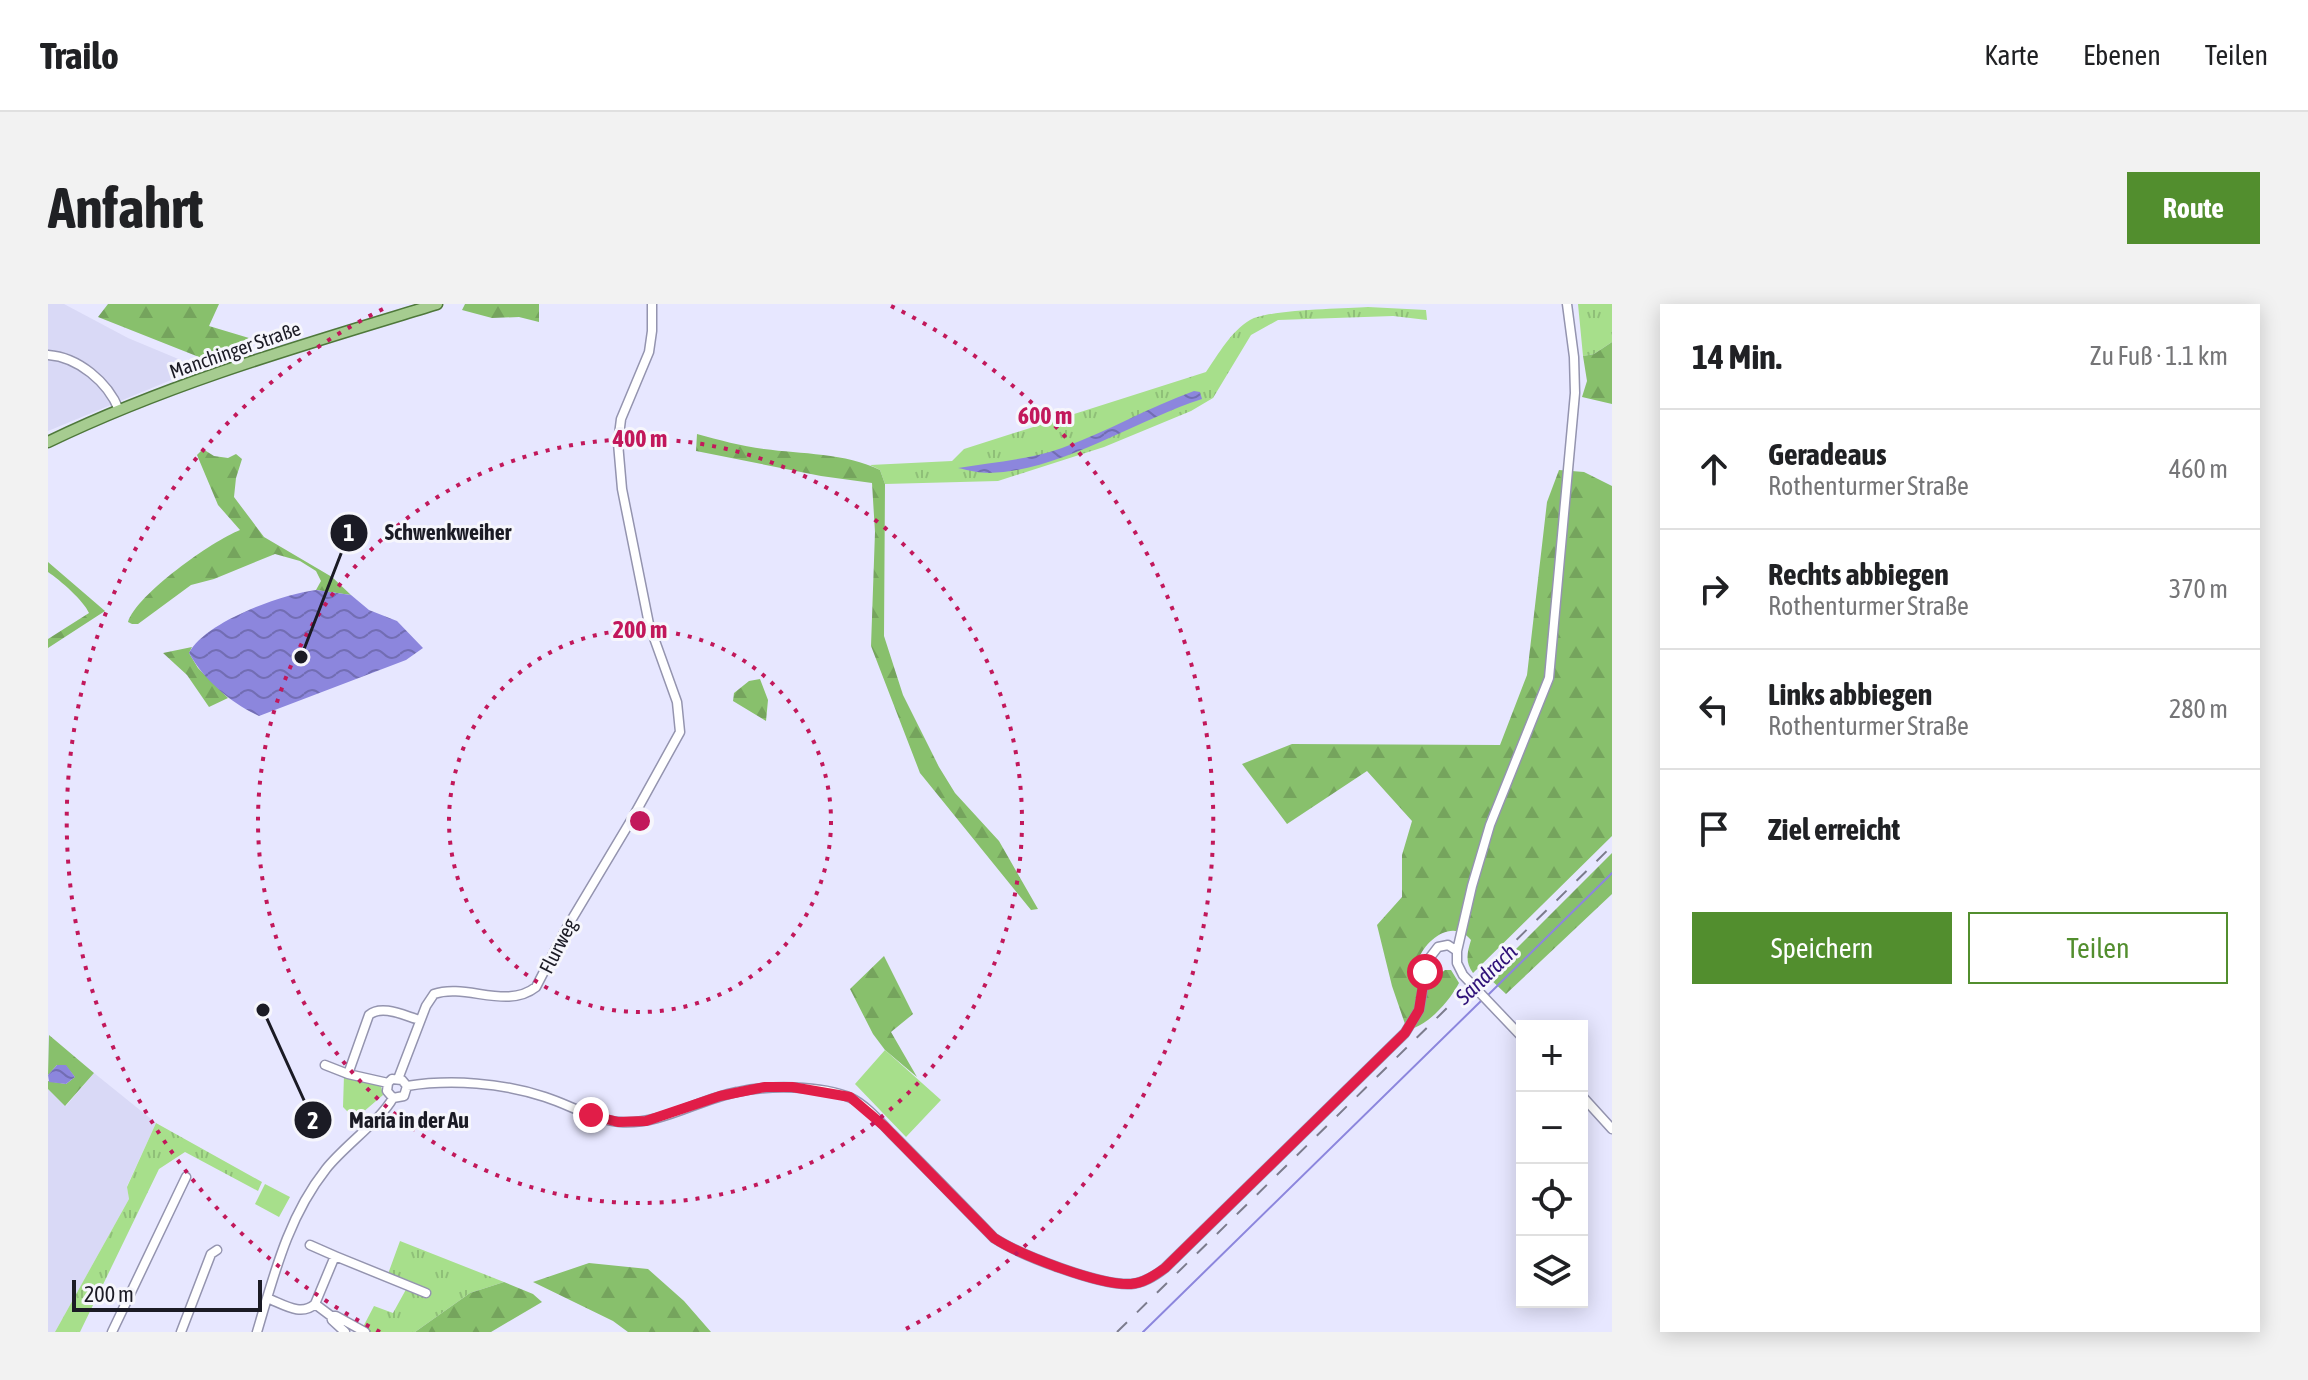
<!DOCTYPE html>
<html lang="de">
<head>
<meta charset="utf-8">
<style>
  :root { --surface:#fff; --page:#f2f2f2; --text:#202124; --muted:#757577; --line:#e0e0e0; --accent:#528e2e }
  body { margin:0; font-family:"Asap Condensed",sans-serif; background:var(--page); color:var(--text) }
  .controls { position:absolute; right:24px; bottom:24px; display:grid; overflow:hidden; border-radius:0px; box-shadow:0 4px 20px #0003 }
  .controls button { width:72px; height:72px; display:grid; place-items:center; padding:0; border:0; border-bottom:2px solid var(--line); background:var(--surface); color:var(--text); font:40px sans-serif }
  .scale { position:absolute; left:24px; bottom:20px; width:190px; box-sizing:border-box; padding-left:8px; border:4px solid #1b1b25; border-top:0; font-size:22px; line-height:28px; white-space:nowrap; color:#1b1b25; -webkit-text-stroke:6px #f6f6fc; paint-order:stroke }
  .stop { position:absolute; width:24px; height:24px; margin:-18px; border:6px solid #e11d48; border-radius:50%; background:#fff }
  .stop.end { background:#e11d48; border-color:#fff; box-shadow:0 2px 8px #0008 }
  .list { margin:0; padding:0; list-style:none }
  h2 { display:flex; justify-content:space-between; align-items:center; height:104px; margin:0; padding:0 32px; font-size:34px }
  h2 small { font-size:26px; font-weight:400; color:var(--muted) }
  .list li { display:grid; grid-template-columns:52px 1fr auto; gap:24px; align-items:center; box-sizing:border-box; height:120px; padding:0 32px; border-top:2px solid var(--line) }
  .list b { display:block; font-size:30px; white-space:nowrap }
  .list p { margin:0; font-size:26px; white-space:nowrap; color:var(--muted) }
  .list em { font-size:26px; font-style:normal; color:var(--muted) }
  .actions { display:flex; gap:16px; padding:24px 32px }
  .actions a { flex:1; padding:18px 0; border:2px solid var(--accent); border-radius:0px; text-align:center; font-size:28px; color:var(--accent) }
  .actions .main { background:var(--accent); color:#fff }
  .icon { flex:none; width:44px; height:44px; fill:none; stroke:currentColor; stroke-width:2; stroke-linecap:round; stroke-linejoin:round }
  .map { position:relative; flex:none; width:1564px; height:1028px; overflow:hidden; border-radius:0px }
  header { display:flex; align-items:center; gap:48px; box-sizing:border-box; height:112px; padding:0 40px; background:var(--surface); border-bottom:2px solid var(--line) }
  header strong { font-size:38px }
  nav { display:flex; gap:44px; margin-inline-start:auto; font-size:28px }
  .intro { display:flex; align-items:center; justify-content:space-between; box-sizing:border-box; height:192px; padding:0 48px }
  h1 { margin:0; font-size:56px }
  .button { padding:20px 36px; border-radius:0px; background:var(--accent); color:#fff; font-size:28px; font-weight:700 }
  main { display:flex; gap:48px; padding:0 48px }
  aside { flex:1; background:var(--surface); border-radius:0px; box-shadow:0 4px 20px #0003 }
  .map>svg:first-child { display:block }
  .built { fill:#d9d9f6 }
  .grass { fill:url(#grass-tufts) }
  .forest { fill:url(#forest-firs) }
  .park { fill:#a7df8b }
  .water { fill:url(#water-waves) }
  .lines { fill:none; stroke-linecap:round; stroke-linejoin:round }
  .stream { stroke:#8c86dd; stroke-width:2 }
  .minor-casing { stroke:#9494af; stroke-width:11 }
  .major-casing { stroke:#4e783a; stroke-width:13 }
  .minor { stroke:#fff; stroke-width:8 }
  .major { stroke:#a6cc90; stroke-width:10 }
  .rail { stroke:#7c7c8d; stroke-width:2; stroke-dasharray:14 14; stroke-linecap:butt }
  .route { stroke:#e11d48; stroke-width:10 }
  .ring { fill:none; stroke:#c2185b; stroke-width:4; stroke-dasharray:4 8 }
  .labels { text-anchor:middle; stroke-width:6; stroke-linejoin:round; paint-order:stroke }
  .street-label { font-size:20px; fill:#1b1b25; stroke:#f6f6fc }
  .water-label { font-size:22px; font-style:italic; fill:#2f1179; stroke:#f6f6fc }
  .centre { fill:#c2185b; stroke:#f6f6fc; stroke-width:4 }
  .ring-label { font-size:24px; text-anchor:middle; font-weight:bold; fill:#c2185b; stroke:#f6f6fc; stroke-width:6; stroke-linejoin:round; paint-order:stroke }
  .leader { fill:none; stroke:#1b1b25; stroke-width:3 }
  .callout-dot { fill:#1b1b25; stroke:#f6f6fc; stroke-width:3 }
  .mark-label { font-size:24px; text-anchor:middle; font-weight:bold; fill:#fff }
  .callout-label { font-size:22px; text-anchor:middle; font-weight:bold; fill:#1b1b25; stroke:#f6f6fc; stroke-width:6; stroke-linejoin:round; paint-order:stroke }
</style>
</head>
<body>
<header>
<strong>Trailo</strong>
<nav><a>Karte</a><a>Ebenen</a><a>Teilen</a></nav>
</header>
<div class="intro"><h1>Anfahrt</h1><a class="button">Route</a></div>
<main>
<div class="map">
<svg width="1564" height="1028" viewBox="0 0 1564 1028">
  <defs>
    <pattern id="grass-tufts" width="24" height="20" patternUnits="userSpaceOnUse" patternTransform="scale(2)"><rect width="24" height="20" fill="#a7df8b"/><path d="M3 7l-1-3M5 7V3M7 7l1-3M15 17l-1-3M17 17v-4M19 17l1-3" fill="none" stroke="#8fbf78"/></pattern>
    <pattern id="forest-firs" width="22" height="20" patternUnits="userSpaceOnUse" patternTransform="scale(2)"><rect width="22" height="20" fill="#88c06c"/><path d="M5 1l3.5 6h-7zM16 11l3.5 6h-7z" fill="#75a45d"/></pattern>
    <pattern id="water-waves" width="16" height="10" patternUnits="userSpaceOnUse" patternTransform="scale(2)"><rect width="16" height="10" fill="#8c86dd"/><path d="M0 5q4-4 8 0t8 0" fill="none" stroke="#726db3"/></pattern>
  </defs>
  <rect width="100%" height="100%" fill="#e7e7ff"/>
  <!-- built -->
  <path class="built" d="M 0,0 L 16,0 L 80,34 L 152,64 L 0,127 Z
    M 46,769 L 108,819 L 79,882 L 81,895 L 7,1028 L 0,1028 L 0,785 L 18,802 Z"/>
  <!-- grass -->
  <path class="grass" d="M 1530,0 L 1564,0 L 1564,38 L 1546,50 L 1535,52 Z
    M 1320,3 L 1378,6 L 1379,16 L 1345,12 L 1230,16 L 1203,31 L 1165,94 L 1143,107 L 1056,143 L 950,177 L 837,180 L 832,166 L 822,161 L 904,157 L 916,145 L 1158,68 C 1170,51 1183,27 1202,16 C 1222,5 1294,5 1320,3 Z
    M 108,819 L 214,878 L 210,887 L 137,848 L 111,865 L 32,1028 L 7,1028 L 81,895 L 79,883 Z
    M 352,937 L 456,978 L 422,989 L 367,1028 L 322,1028 L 315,1023 L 326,1002 L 345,1009 L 361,980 L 340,970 Z"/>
  <!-- forest -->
  <path class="forest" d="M 60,0 L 171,0 L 161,22 L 201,34 L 156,55 L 50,13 Z
    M 417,0 L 491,0 L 491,18 L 471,13 L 444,14 L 414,6 Z
    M 1564,38 L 1564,100 L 1534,93 L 1539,77 L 1535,52 L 1546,50 Z
    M 649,130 C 671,136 693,142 716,145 C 753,150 798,149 832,166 L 837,180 L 836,332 L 855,391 L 891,463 L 907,489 L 951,537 L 990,605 L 983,606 L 872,469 L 823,342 L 827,228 L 824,179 L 773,172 L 648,147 Z
    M 153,147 L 158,147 L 166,152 L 180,154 L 188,150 L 194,155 L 188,174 L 186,193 L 216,233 L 284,273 L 303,291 L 268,286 L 273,277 L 268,267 L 252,257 L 227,250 L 166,275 L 143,281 L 90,320 L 84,320 L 80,318 C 89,290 164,237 192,226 L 170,201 L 149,151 Z
    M 1511,166 L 1536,168 L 1564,182 L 1564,532 L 1425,669 C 1417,658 1419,649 1423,636 C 1405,614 1378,635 1370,656 L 1375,668 L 1383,673 L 1390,672 L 1397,666 L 1403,666 L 1411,679 C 1402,696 1384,717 1366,724 L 1357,720 L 1344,682 L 1329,621 L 1354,593 L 1354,551 L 1364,517 L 1319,467 L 1239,520 L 1194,460 L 1244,440 L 1452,441 L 1479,371 L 1499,198 Z
    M 0,258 L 57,307 L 0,344 L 0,335 L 41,309 C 36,297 12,276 0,268 Z
    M 144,343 L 141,349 L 150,364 L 180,394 L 161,403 L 139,371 L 115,349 Z
    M 712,375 L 720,396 L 718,417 L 685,397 L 686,389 L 701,377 Z
    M 1564,549 L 1564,590 L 1458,690 L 1440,673 Z
    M 836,652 L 865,710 L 843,728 L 869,773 L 837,746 L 825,730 L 802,685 Z
    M 1,731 L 46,769 L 17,802 L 0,785 L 0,777 L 18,780 L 27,773 L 17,761 L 9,761 L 0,771 Z
    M 541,959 L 600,965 L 636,997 L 663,1028 L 580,1028 L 565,1017 L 485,978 Z
    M 456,978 L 485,990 L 494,998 L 443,1028 L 367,1028 L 422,989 Z"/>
  <!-- park -->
  <path class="park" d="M 837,746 L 893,796 L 858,833 L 807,780 Z
    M 296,771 L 333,782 L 335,791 L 307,815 L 295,803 Z
    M 217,880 L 242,893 L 231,913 L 207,900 Z"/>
  <!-- water -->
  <path class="water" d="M 1146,87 L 1152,88 L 1154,95 C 1086,117 1013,167 941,169 C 930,169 920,166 910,164 C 945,158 980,156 1014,144 C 1059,128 1101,103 1146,87 Z
    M 268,286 L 303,291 L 321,306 L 349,317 L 375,344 L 358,356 L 211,412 C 183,399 156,376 141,349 C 157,318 234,290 268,286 Z
    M 9,761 L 18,761 L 27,773 L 18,780 L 1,778 L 0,771 Z"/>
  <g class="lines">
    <!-- stream -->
    <path class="stream" d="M 1439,692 L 1564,569
      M 1095,1028 L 1434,696"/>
    <defs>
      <path id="minor" d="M 0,51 C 30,53 60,78 71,106
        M 1474,733 L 1415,671 L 1409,659 L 1409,647 L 1424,582 L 1442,521 L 1501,374 L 1527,89 L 1526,53 L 1519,0
        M 277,761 L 300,770
        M 350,775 L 378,702 L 386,690 C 418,679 459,706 488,683 L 518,625 L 585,513 L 632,428 L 629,398 L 601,320 L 574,185 L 570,139 L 573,115 L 601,48 L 604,27 L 604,0
        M 340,779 L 300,770 L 321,711 C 334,700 357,712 372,716
        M 359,782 C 403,775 455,779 497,793 C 522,801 546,816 572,818 C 613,821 649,796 689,788 C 720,781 773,781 803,794 C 818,801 832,818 844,830 C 878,864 912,899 946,934 C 972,951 1052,982 1083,980 C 1096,979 1107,972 1117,964 L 1357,729 L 1371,706 L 1380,656 L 1390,643 L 1400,641 L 1409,647
        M 1534,792 L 1564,825
        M 262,941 L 287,952
        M 219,994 C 235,1000 253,1013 267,1000 L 287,952 L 378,989
        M 267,1000 L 283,1012 L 284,1016 L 297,1028
        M 283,1012 L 288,1012 L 317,1028
        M 64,1028 L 138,873
        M 133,1028 L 163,950 L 169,946
        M 209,1028 C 226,971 240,913 278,865 C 296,842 332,817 345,794 L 356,792 L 359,782 L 354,776 L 344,775 L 340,779 L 339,787 L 345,794"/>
      <path id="major" d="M 0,138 C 124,78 258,40 389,0"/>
    </defs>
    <!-- minor casing -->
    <use href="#minor" class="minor-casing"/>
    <!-- major casing -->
    <use href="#major" class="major-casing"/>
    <!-- minor -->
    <use href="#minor" class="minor"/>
    <!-- major -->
    <use href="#major" class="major"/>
    <!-- rail -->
    <path class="rail" d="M 1069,1028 L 1564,542"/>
  </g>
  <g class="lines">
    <!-- route -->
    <path class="route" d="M 543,811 L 570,818 L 598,817 L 672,792 L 717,783 L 744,783 L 802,793 L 836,822 L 946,934 C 972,951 1052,982 1083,980 C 1096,979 1107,971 1117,964 L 1357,729 L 1371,706 L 1377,668"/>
  </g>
  <!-- distance rings -->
  <g class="ring">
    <circle cx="592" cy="517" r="191"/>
    <circle cx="592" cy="517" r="382"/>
    <path d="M332 1028A573 573 0 0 1 341 2M843 2A573 573 0 0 1 852 1028"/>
  </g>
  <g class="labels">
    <!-- street labels -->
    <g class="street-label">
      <text transform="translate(187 46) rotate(-19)" y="7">Manchinger Straße</text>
      <text transform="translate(510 642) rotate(-63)" y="7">Flurweg</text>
    </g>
    <!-- water labels -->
    <g class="water-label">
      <text transform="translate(1438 670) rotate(-44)" y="8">Sandrach</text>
    </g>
  </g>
  <circle cx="592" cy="517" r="12" class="centre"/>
  <g class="ring-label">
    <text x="997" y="120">600 m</text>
    <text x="592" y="143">400 m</text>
    <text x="592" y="334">200 m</text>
  </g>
  <!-- callouts -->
  <path class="leader" d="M253 353L301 229M215 706L265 816"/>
  <g class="callout-dot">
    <circle cx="253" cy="353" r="8"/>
    <circle cx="215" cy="706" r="8"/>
    <circle cx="301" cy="229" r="20"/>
    <circle cx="265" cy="816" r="20"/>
  </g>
  <g class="mark-label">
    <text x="301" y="237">1</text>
    <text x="265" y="825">2</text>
  </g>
  <g class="callout-label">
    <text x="400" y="236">Schwenkweiher</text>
    <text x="361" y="824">Maria in der Au</text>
  </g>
</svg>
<div class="controls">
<button>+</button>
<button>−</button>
<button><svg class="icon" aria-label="locate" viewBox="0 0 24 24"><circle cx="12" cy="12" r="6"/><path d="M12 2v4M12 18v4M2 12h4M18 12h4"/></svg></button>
<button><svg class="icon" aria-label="layers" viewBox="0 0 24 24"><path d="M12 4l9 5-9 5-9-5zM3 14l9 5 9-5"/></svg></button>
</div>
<div class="scale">200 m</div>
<div class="stop" style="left:1377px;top:668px"></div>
<div class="stop end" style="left:543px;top:811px"></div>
</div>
<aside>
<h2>14 Min.<small>Zu Fuß · 1.1 km</small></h2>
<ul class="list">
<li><svg class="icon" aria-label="ahead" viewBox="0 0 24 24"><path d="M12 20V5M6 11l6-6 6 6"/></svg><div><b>Geradeaus</b><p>Rothenturmer Straße</p></div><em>460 m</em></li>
<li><svg class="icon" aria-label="right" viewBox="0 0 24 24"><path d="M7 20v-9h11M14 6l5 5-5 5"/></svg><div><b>Rechts abbiegen</b><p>Rothenturmer Straße</p></div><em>370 m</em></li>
<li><svg class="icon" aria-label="left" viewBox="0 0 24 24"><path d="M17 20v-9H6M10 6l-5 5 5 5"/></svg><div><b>Links abbiegen</b><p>Rothenturmer Straße</p></div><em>280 m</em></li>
<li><svg class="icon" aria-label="arrive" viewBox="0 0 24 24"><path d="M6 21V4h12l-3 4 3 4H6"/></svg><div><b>Ziel erreicht</b></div></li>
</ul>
<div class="actions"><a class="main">Speichern</a><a>Teilen</a></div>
</aside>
</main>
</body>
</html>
